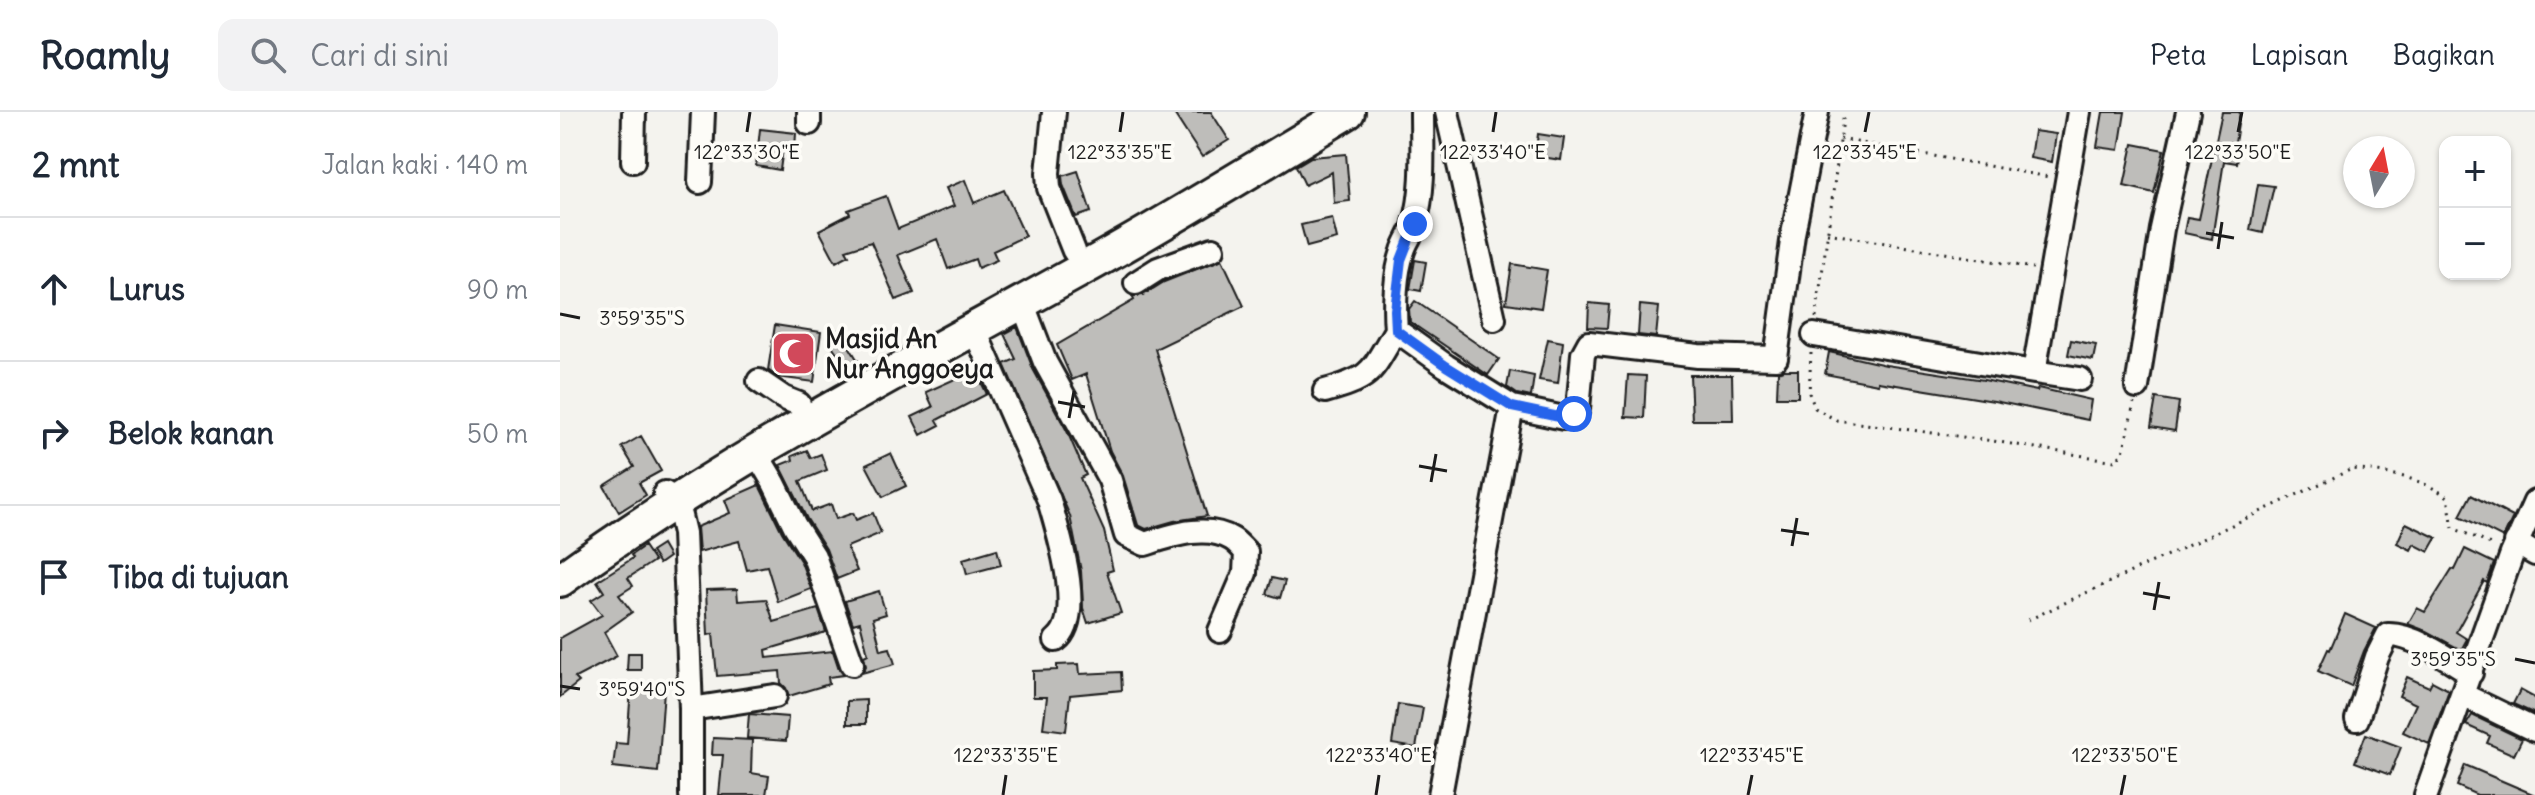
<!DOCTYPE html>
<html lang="id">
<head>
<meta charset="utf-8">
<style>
  :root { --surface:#fff; --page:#f2f2f3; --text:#1f2937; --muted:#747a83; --line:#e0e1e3 }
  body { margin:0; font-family:Delius,sans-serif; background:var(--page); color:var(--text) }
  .controls { position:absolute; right:24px; top:24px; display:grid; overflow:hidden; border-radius:16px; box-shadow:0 2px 6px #0004 }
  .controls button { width:72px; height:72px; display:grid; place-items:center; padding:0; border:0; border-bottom:2px solid var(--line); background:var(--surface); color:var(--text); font:40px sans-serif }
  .compass { position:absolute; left:1783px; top:24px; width:72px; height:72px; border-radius:50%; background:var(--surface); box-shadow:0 2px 6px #0004; rotate:10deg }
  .stop { position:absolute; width:24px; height:24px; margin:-18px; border:6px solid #2563eb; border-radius:50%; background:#fff }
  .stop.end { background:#2563eb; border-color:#fff; box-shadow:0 2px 8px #0008 }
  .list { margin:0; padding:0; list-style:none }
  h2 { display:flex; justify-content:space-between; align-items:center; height:104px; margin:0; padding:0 32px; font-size:34px }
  h2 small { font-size:26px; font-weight:400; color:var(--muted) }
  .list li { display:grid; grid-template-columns:52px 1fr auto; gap:24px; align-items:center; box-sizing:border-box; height:144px; padding:0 32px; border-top:2px solid var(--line) }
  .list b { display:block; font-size:30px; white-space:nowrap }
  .list em { font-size:26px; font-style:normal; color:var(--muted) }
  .icon { flex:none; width:44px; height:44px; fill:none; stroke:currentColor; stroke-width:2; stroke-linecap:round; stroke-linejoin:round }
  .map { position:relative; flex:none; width:1975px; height:683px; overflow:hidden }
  header { display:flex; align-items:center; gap:48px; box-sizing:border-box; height:112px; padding:0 40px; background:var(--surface); border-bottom:2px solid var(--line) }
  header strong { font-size:38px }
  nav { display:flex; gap:44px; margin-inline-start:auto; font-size:28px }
  .search { width:560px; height:72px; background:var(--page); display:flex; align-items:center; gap:20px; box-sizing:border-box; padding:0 28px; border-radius:16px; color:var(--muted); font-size:30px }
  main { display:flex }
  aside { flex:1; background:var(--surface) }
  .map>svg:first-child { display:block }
  .building { fill:#bebdba; stroke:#1c1c1c; stroke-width:2 }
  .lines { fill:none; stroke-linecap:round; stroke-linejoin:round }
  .minor-casing { stroke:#1c1c1c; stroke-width:28 }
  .highway-casing { stroke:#1c1c1c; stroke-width:38 }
  .path { stroke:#1c1c1c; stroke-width:3; stroke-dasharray:2 6; stroke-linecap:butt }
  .minor { stroke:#fdfcf7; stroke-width:22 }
  .highway { stroke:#fdfcf7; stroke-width:32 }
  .route { stroke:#2563eb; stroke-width:10 }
  .ticks { fill:none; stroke:#1c1c1c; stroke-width:3 }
  .labels { text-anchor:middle; stroke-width:7; stroke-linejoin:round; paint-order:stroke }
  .poi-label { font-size:26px; font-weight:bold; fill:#1c1c1c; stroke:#fdfcf7; text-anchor:start }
  .ticks-label { font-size:20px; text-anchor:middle; fill:#1c1c1c; stroke:#fdfcf7; stroke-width:7; stroke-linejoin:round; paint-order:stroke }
</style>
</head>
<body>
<header>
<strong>Roamly</strong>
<div class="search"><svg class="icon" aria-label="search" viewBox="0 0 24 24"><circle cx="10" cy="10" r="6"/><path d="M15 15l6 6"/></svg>Cari di sini</div>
<nav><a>Peta</a><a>Lapisan</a><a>Bagikan</a></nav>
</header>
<main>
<aside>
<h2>2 mnt<small>Jalan kaki · 140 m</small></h2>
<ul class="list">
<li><svg class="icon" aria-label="ahead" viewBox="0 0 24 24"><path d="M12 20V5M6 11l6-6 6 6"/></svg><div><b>Lurus</b></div><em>90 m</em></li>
<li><svg class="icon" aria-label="right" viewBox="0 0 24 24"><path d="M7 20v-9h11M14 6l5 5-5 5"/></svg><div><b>Belok kanan</b></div><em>50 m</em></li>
<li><svg class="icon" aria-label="arrive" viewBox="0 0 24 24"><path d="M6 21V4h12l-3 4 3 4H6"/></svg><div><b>Tiba di tujuan</b></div></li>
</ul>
</aside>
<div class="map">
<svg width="1975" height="683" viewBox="0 0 1975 683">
  <rect width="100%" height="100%" fill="#f4f3ee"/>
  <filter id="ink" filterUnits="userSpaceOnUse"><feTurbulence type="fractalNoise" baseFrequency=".0125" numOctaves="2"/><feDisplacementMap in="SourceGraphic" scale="16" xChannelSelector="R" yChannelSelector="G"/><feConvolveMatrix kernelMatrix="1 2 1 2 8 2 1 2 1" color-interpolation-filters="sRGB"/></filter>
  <g filter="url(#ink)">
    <!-- building -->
    <path class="building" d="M 613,0 L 651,0 L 669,28 L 642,45 Z
      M 1543,0 L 1565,0 L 1559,38 L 1537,35 Z
      M 1662,0 L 1680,0 L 1674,37 L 1679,38 L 1677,51 L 1664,49 L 1652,127 L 1624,121 L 1627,105 L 1639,107 Z
      M 200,17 L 236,21 L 235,37 L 223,36 L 220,58 L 196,54 Z
      M 1474,19 L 1496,22 L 1492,50 L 1470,46 Z
      M 978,22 L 1004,26 L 1001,48 L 975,44 Z
      M 1573,32 L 1604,38 L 1594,81 L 1564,74 Z
      M 786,42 L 790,89 L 774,91 L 772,60 L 745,73 L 736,54 L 751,45 Z
      M 518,59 L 531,100 L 516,105 L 503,73 L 502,64 Z
      M 405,68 L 414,91 L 444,78 L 465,124 L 433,139 L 437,148 L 418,156 L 415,147 L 388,157 L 377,127 L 338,143 L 354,181 L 336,188 L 311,130 L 286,138 L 289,143 L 276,150 L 259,118 L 290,102 L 288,98 L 326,84 L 338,117 L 394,94 L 386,76 Z
      M 1698,72 L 1714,74 L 1703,121 L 1690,118 Z
      M 772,106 L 777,127 L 747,135 L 741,113 Z
      M 662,147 L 684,194 L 595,237 L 647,404 L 614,409 L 586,417 L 578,413 L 563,364 L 550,339 L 526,262 L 512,268 L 497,233 L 574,188 L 572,184 L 583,183 L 604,170 Z
      M 855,148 L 866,150 L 861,179 L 850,177 Z
      M 952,152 L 987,158 L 981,196 L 946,191 Z
      M 855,189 L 939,247 L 928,263 L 850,210 L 849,197 Z
      M 1029,191 L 1049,193 L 1047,216 L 1028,215 Z
      M 1080,193 L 1099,195 L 1096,225 L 1078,223 Z
      M 215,213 L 261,220 L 254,270 L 217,265 L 208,258 Z
      M 457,215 L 473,257 L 507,319 L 526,363 L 520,366 L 544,419 L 553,458 L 547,460 L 561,501 L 528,511 L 523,496 L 521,459 L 510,404 L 444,252 L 456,247 L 444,222 Z
      M 279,218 L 300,252 L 289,259 L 267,226 Z
      M 988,227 L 1003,230 L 998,271 L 979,268 Z
      M 1511,228 L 1536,233 L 1533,248 L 1508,243 Z
      M 1269,240 L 1326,253 L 1424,268 L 1477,279 L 1478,276 L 1531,288 L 1528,308 L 1434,289 L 1318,270 L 1318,272 L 1265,262 Z
      M 415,258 L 427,282 L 377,308 L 380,313 L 361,323 L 352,305 L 373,295 L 366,280 Z
      M 1223,258 L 1238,258 L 1238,285 L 1217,285 L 1218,260 Z
      M 950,259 L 974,264 L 971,285 L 957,282 L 947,275 Z
      M 1068,263 L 1086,264 L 1084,306 L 1065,305 Z
      M 1130,263 L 1172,263 L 1173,308 L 1132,308 Z
      M 1596,286 L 1619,290 L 1615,319 L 1591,315 Z
      M 81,324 L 101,359 L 79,371 L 86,383 L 59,400 L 44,374 L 74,355 L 62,335 Z
      M 247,338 L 251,346 L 261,342 L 267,358 L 240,369 L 252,399 L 271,392 L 276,407 L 293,401 L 296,408 L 313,401 L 321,421 L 287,435 L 297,459 L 277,467 L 266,437 L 247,407 L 220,353 L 233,348 L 232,344 Z
      M 331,341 L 346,374 L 323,385 L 306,353 Z
      M 199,373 L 222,420 L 241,450 L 251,477 L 218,490 L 207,454 L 187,458 L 179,429 L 139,440 L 137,415 L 170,401 L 165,388 Z
      M 1911,383 L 1953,405 L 1943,426 L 1900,404 Z
      M 1846,411 L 1877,426 L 1869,440 L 1854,432 L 1851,438 L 1837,431 Z
      M 102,433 L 109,445 L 99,452 L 91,440 Z
      M 84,434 L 94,449 L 68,466 L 73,474 L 59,483 L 72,500 L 44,520 L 57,544 L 15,566 L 19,570 L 0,585 L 0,526 L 42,503 L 31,488 L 44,480 L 37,469 L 73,446 L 71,443 Z
      M 437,437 L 441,453 L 407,462 L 403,447 Z
      M 1905,437 L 1934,451 L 1927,471 L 1924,469 L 1896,520 L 1907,527 L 1901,538 L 1866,519 L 1848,512 L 1857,496 L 1865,500 L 1892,457 L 1895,458 Z
      M 712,466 L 725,469 L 720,486 L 707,482 Z
      M 177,477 L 178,489 L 206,487 L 214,510 L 258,497 L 266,520 L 206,538 L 207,546 L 273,539 L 279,557 L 284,563 L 268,565 L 269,572 L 229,584 L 226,576 L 221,571 L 220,559 L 157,564 L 153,522 L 148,523 L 146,478 Z
      M 319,479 L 326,502 L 313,506 L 321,538 L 330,536 L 335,552 L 302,561 L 306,554 L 304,544 L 308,542 L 300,510 L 293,512 L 285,489 Z
      M 1785,502 L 1816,516 L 1804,539 L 1791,574 L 1758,559 L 1768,537 L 1770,538 Z
      M 68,541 L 81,541 L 81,558 L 67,558 Z
      M 519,552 L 520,562 L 561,560 L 562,578 L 510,583 L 506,619 L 483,616 L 487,585 L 473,585 L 473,559 L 497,558 L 497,553 Z
      M 1847,565 L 1869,575 L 1872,569 L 1889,578 L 1869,632 L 1843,620 L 1856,592 L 1839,584 Z
      M 71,576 L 104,578 L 98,660 L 53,655 L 56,631 L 67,632 Z
      M 1960,578 L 1975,586 L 1975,602 L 1953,592 Z
      M 306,588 L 306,612 L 287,612 L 287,589 Z
      M 838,592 L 863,596 L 856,636 L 832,632 Z
      M 189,602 L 228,605 L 226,629 L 187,626 Z
      M 1912,603 L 1962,627 L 1954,643 L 1927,631 L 1930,624 L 1906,613 Z
      M 1806,622 L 1841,635 L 1830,663 L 1795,650 Z
      M 153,626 L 192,628 L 191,661 L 209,664 L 206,683 L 159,683 L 163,643 L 152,643 Z
      M 1905,653 L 1975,683 L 1917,683 L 1897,674 Z"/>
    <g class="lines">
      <defs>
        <path id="minor" d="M 494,0 L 488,61 L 489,76 L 514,139
          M 862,0 C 862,36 865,76 855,111 C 853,121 846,129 843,139 C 835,162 834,194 836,218 L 886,254 L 952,295 L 1004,306 L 1014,302 L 1018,297 L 1023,242 L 1029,231 L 1138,244 L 1216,246 L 1233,122 L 1257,0
          M 887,0 L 934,207
          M 249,11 L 249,0
          M 73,49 L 74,0
          M 140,70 L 143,0
          M 576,171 L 598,157 L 653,137
          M 462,190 L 485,250 L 550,368 L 566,423 L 585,432 C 610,424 646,411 672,427 C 677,430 682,436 686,440 L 685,461 L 660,519
          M 414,217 L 489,388 C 498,420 526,505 496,528
          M 1254,223 L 1474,260 L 1519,0
          M 1474,260 L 1520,267
          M 199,269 L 224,286 L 239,292
          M 1577,275 L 1602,117 L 1628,0
          M 765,279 C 814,265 810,261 836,218
          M 195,339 L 214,371 L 235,414 L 254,444 L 292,552
          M 105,381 L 120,404 L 124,421 L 131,597 L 131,683
          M 1956,431 L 1975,442
          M 1903,583 L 1975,618
          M 131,597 L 215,584
          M 1797,607 L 1817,545 L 1828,523 C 1853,522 1890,548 1911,561
          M 880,683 L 952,295
          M 1866,683 L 1952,442 L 1975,390"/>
        <path id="highway" d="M 0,468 C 164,349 344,256 521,158 C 612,108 700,53 788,0"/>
      </defs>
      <!-- minor casing -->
      <use href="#minor" class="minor-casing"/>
      <!-- highway casing -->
      <use href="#highway" class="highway-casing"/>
      <!-- path -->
      <path class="path" d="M 1280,27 L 1489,65
        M 1267,121 L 1473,156
        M 1256,206 L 1284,0
        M 1251,241 L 1249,281 L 1255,296 L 1276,308 L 1433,329 L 1555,349 L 1563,341 L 1574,291
        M 1468,508 L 1792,357 C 1829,361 1857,364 1888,385 L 1893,416 L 1935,434"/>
      <!-- minor -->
      <use href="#minor" class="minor"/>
      <!-- highway -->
      <use href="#highway" class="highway"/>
    </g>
  </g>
  <g class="lines" filter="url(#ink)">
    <!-- route -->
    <path class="route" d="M 855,112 L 841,148 L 835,198 L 836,218 L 886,254 L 952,295 L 1004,306 L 1014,302"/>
  </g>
  <!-- ticks -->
  <path class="ticks" d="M 187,20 L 190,0M 560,20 L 563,0M 933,20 L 936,0M 1305,20 L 1309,0M 1678,20 L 1682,0M 1646,121 L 1674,126M 1658,137 L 1662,110M 0,202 L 20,206M 498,290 L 525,295M 509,306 L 514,279M 859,354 L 887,359M 871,370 L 876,342M 1221,418 L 1249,422M 1232,434 L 1237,406M 1583,481 L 1610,486M 1594,498 L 1599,470M 1955,547 L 1975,551M 0,574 L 20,577M 443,683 L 446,663M 816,683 L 819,663M 1188,683 L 1192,663M 1561,683 L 1565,663"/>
  <!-- icons -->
  <defs>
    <symbol id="mosque-square" viewBox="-11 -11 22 22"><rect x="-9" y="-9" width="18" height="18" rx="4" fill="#d1495b" stroke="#fdfcf7"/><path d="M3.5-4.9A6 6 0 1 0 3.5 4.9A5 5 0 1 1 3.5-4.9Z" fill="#fff"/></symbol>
  </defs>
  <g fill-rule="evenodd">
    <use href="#mosque-square" x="208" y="216" width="51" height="51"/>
  </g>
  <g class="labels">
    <!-- poi labels -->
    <g class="poi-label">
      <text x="265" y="236">Masjid An<tspan x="265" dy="30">Nur Anggoeya</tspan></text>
    </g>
  </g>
  <g class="ticks-label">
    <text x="187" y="47">122°33'30"E</text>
    <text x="560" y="47">122°33'35"E</text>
    <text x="933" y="47">122°33'40"E</text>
    <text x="1305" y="47">122°33'45"E</text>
    <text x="1678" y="47">122°33'50"E</text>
    <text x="82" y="213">3°59'35"S</text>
    <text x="1893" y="554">3°59'35"S</text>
    <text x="82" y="584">3°59'40"S</text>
    <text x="446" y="650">122°33'35"E</text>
    <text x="819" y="650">122°33'40"E</text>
    <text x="1192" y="650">122°33'45"E</text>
    <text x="1565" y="650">122°33'50"E</text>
  </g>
</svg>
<div class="controls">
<button>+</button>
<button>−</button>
</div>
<svg class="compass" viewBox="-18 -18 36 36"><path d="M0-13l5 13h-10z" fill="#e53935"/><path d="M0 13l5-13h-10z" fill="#747a83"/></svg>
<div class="stop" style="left:1014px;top:302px"></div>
<div class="stop end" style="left:855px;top:112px"></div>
</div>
</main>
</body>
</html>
